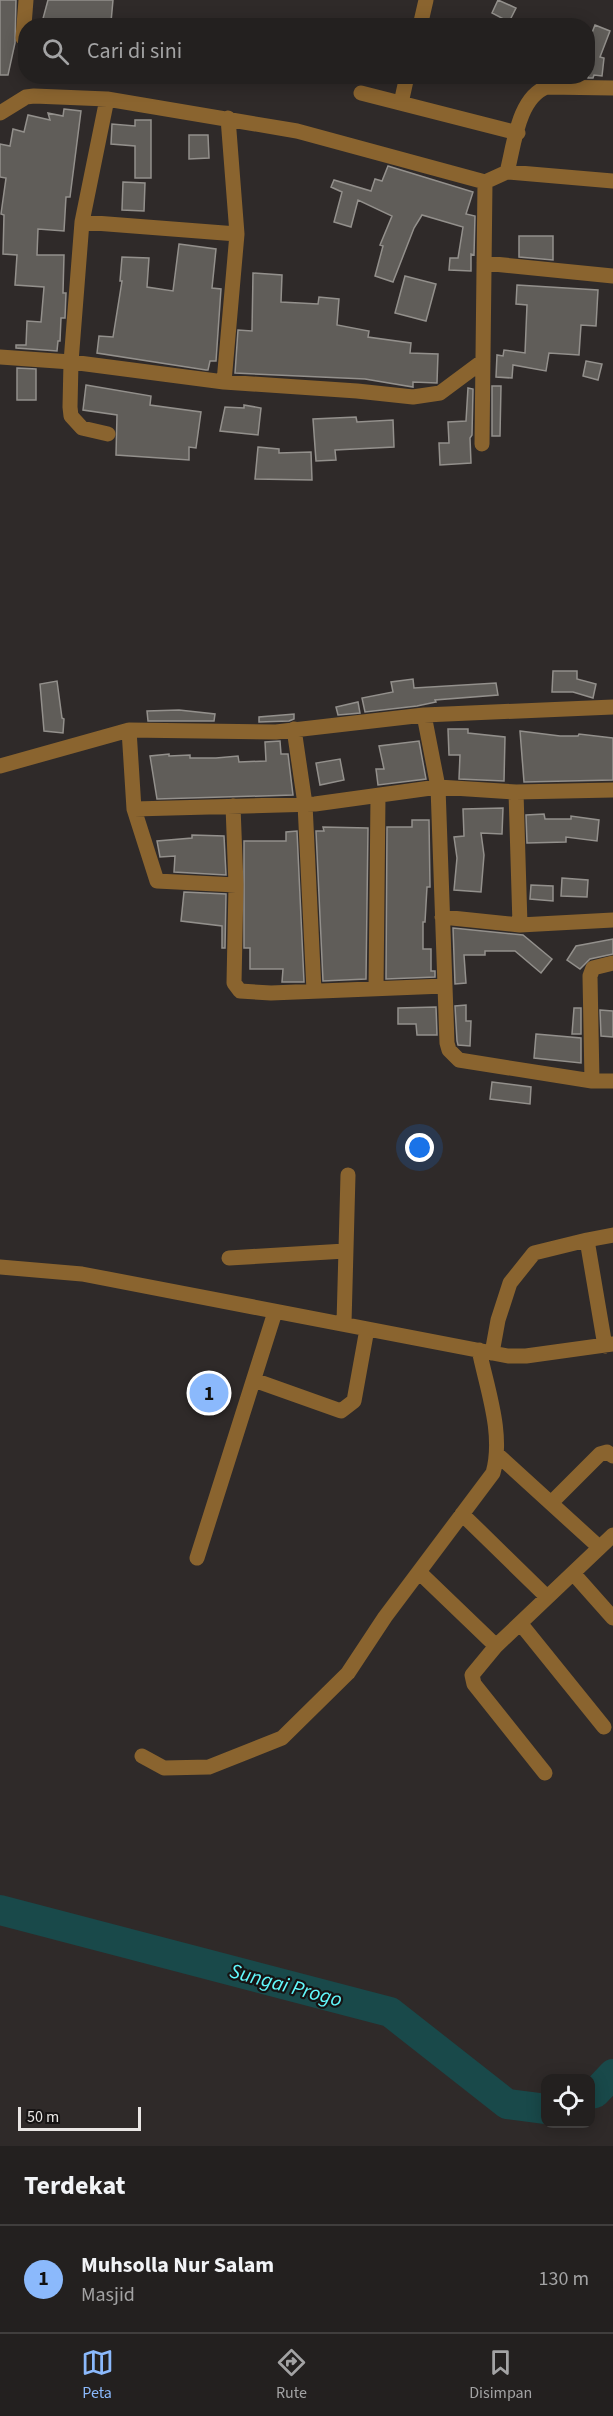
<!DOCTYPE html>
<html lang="id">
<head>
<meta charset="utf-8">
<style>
  :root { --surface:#23201f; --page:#2b2828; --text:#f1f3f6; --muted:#a3a3a4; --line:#403e3d; --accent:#8bb9fc }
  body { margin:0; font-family:"Source Sans 3",sans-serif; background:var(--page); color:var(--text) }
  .controls { position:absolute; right:18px; bottom:18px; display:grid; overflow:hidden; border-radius:12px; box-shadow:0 3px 15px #0003 }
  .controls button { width:54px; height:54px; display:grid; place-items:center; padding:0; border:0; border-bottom:2px solid var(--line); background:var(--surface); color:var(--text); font:30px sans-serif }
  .scale { position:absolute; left:18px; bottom:15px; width:123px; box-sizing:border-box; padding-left:6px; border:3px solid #eae7e5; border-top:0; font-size:16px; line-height:21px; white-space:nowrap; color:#eae7e5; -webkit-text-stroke:4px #161313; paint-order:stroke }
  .you { position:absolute; left:420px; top:1148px; width:21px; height:21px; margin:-15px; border:4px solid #fff; border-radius:50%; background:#1a73e8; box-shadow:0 0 0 9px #1a73e833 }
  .badge { display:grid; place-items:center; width:39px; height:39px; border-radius:50%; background:var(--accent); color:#111; font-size:20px; font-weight:700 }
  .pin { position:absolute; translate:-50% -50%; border:3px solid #fff; box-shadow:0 2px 6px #0006 }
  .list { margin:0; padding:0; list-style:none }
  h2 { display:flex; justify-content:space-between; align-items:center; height:78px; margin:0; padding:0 24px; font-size:26px }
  h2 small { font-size:20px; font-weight:400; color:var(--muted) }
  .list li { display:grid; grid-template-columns:39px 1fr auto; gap:18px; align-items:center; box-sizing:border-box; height:108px; padding:0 24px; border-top:2px solid var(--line) }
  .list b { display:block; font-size:22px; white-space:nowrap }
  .list p { margin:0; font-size:20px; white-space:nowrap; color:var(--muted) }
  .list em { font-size:20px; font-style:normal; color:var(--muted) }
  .icon { flex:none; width:33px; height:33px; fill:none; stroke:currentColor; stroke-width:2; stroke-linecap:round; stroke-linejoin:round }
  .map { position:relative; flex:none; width:613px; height:2146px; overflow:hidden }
  .search { position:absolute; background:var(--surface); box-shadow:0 3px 15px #0003; left:18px; right:18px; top:18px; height:66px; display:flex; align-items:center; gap:15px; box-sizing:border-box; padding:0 21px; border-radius:24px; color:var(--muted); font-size:22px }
  .sheet { height:186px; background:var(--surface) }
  nav { display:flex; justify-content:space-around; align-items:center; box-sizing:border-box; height:84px; border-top:2px solid var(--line); background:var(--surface); font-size:16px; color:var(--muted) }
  nav a { display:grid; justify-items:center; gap:3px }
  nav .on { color:var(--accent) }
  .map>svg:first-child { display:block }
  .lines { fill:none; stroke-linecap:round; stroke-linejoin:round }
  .river { stroke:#19494a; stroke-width:30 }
  .building { fill:#605d59; stroke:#93908c; stroke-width:1.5 }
  .street { stroke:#8a642f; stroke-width:15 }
  .labels { text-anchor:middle; stroke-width:4.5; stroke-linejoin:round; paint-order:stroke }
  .water-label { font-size:21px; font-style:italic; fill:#62f8fc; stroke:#161313 }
</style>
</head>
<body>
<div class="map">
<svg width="613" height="2146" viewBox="0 0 613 2146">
  <rect width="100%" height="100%" fill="#2f2a29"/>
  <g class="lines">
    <!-- river -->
    <path class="river" d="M 0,1910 L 390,2012 L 507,2104 L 546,2109
      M 590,2094 L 595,2093 L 613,2074"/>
  </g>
  <!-- building -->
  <path class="building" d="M 0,0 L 16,0 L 15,43 L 8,75 L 0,75 Z
    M 48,0 L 113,0 L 111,22 L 79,19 L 78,26 L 41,26 Z
    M 498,0 L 516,8 L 509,22 L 492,13 Z
    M 595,25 L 610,31 L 600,57 L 604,58 L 602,76 L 594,75 L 593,78 L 588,78 L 588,43 Z
    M 64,109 L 81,111 L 70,197 L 66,197 L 64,231 L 38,229 L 37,255 L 64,255 L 63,293 L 66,293 L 65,318 L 61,318 L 60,341 L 58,341 L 57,351 L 16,348 L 16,345 L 26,345 L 27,321 L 41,322 L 44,287 L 15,285 L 17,255 L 3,254 L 4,215 L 1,214 L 6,178 L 0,177 L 0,144 L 10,146 L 13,129 L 24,132 L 28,115 L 50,120 L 48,113 L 63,116 Z
    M 135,120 L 151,120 L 151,178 L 135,178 L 135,146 L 111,144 L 112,124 L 135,126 Z
    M 189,135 L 208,135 L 209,158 L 189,159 Z
    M 388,166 L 473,192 L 466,214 L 475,216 L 474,255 L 471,254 L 471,271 L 449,270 L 450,258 L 458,258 L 463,227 L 422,215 L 414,228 L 393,282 L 375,276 L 383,246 L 380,245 L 392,216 L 358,200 L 351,227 L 334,222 L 342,192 L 331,187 L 334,180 L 371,191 L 375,179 L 382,181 Z
    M 123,182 L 145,183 L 144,211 L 122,210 Z
    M 519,236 L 553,236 L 553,260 L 519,257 Z
    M 179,244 L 216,249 L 212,288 L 221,289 L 216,361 L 210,361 L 208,370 L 206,370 L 97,353 L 99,336 L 113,337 L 122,281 L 120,281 L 122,257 L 149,258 L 147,287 L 173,291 Z
    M 253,273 L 282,275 L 281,302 L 318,304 L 319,297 L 339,299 L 337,325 L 369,331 L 368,337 L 411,343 L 410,353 L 438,354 L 437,383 L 413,382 L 413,387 L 365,379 L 235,373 L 238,330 L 252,331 Z
    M 405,276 L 436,284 L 426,321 L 395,313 Z
    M 517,285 L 598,290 L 596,326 L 581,325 L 579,355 L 549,353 L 546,371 L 513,365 L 512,378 L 496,377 L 497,355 L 503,356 L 504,350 L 525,353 L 527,305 L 516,304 Z
    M 586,361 L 602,364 L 598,380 L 583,376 Z
    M 17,368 L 36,369 L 36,400 L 17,400 Z
    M 86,385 L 151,396 L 150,405 L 201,412 L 196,448 L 189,447 L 189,460 L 116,455 L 117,415 L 83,410 Z
    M 492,386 L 501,386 L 500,436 L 492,436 Z
    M 468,388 L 473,389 L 472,435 L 470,438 L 471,463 L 440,465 L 439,443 L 449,443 L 448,422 L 466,421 Z
    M 244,405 L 261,408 L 258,435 L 220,431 L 225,407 L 244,408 Z
    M 356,417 L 357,422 L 393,420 L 394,447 L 335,450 L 336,460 L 316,461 L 313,419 Z
    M 258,447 L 279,449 L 279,453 L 311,452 L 312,480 L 255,479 Z
    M 553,671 L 577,671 L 577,679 L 596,684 L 593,698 L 573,692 L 552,692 Z
    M 413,679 L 414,688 L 496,683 L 498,695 L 435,700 L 436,702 L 417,706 L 365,712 L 362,698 L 393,692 L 391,682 Z
    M 57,681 L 62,718 L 64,719 L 63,733 L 44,731 L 40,684 Z
    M 358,702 L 360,713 L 338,715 L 336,707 Z
    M 179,710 L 215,714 L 214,721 L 148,721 L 147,711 Z
    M 294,714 L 294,719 L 289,721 L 259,722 L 259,717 Z
    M 448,729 L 468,729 L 468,733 L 505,737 L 504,781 L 459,779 L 460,755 L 449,755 Z
    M 520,731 L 560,736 L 578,736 L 579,734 L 613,738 L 613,780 L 524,782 Z
    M 280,741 L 281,754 L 288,754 L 293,795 L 157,799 L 150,756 L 169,754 L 169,756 L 190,755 L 190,758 L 216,758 L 238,756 L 239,762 L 266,761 L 265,742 Z
    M 419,741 L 426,779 L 378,785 L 376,769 L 384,769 L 379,746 Z
    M 340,759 L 344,780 L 320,785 L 316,763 Z
    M 503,808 L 502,834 L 481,833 L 484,855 L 481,892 L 454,890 L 457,858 L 454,837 L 464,836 L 463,809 Z
    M 544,814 L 545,819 L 571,819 L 571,816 L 599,820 L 597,841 L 566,837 L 566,842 L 527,843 L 526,815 Z
    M 412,820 L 429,820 L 430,887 L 427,887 L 425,922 L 423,922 L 423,949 L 431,949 L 431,971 L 435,971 L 435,977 L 386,979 L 387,827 L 412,827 Z
    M 323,827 L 368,828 L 366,979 L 323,981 L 316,831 L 324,831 Z
    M 297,831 L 304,982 L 282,982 L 283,969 L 250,969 L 250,948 L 244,948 L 244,841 L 286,841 L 286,832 Z
    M 192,835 L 224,836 L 226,875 L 174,872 L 175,856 L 160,857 L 157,841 L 192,838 Z
    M 562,878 L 588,880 L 587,897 L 561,896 Z
    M 531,885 L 553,886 L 553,901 L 530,899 Z
    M 184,892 L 226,894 L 225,948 L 222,948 L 222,926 L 181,921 Z
    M 453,928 L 523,935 L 552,959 L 541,973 L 515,951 L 485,951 L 485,955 L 464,955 L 466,983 L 455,984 Z
    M 613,939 L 613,954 L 590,959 L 580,969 L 567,960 L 576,946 Z
    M 466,1005 L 466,1021 L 471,1021 L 470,1046 L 458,1045 L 457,1041 L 455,1006 Z
    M 436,1007 L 437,1035 L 417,1035 L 416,1024 L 398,1024 L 398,1008 Z
    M 574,1008 L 581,1008 L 581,1034 L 572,1034 Z
    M 600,1010 L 613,1011 L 613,1037 L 601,1036 Z
    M 536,1034 L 581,1038 L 581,1063 L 534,1058 Z
    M 492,1082 L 531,1087 L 530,1104 L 490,1099 Z"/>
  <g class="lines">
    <!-- street -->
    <path class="street" d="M 420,26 L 426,0
      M 23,38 L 26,0
      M 361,93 L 518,133
      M 107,99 L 82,222 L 71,362 L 70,407 L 71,416 L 82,428 L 108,434
      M 401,103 L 407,76
      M 0,113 L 26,97 L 34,96 L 107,99 L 297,131 L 485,182 L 507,172 C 514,146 518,97 547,87 L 613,88
      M 507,172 L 613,181
      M 82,222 L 237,234
      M 484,263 L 613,276
      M 0,357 L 71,362 L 224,382 L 357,391 L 413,397 L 440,393 L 483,361
      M 224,382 L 237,234 L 228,118
      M 482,444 L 485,182
      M 613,707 L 424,715 L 276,732 L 129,730 L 134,809 L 315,804 L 438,787 L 516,792 L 613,790
      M 424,715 L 438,787 L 447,1043 L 449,1050 L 459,1060 L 592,1081 L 590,976 L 593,968 L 613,963
      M 294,729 L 305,804 L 314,991
      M 0,766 L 129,730
      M 516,792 L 520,925 L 613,920
      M 233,806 L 236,885
      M 134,809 L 157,881 L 236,885 L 234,983 L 240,991 L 271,993 L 444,986
      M 442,917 L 520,925
      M 376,989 L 378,796
      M 592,1081 L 613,1081
      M 229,1258 L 345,1251
      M 0,1267 L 82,1274 L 508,1356 L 526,1356 L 613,1344
      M 344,1323 L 348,1175
      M 605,1346 L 587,1240 L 613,1235
      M 492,1353 L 498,1320 L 510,1283 L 534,1253 L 587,1240
      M 254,1380 L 341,1411 L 354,1401 L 367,1329
      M 498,1455 L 599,1547
      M 551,1503 L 600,1454 L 607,1452 L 613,1456
      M 462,1514 L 547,1597
      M 197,1558 L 275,1312
      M 419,1572 L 496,1646
      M 573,1573 L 613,1618
      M 520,1623 L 604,1727
      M 142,1756 L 164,1768 L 209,1767 L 282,1738 L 348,1673 L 385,1617 L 493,1473 C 504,1434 487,1389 479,1350
      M 545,1773 L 474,1684 L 472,1675 L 496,1646 L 613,1535"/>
  </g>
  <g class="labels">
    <!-- water labels -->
    <g class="water-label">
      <text transform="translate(286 1985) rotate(15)" y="7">Sungai Progo</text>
    </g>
  </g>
</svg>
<div class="controls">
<button><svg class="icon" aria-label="locate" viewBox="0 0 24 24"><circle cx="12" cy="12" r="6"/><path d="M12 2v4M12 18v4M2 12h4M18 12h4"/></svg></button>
</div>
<div class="scale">50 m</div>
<div class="you"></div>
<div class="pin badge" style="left:209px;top:1393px">1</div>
<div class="search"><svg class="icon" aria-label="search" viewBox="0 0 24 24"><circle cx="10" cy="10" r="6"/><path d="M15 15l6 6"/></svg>Cari di sini</div>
</div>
<section class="sheet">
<h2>Terdekat<small></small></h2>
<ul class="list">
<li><span class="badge">1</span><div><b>Muhsolla Nur Salam</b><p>Masjid</p></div><em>130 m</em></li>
</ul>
</section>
<nav>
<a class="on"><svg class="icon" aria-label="map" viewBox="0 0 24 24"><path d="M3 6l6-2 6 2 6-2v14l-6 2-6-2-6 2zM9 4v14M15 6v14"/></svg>Peta</a>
<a><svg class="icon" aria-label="directions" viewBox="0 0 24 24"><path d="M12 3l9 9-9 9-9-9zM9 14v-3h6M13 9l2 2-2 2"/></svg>Rute</a>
<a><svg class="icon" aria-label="saved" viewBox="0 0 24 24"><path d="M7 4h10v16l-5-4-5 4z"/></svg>Disimpan</a>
</nav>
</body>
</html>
